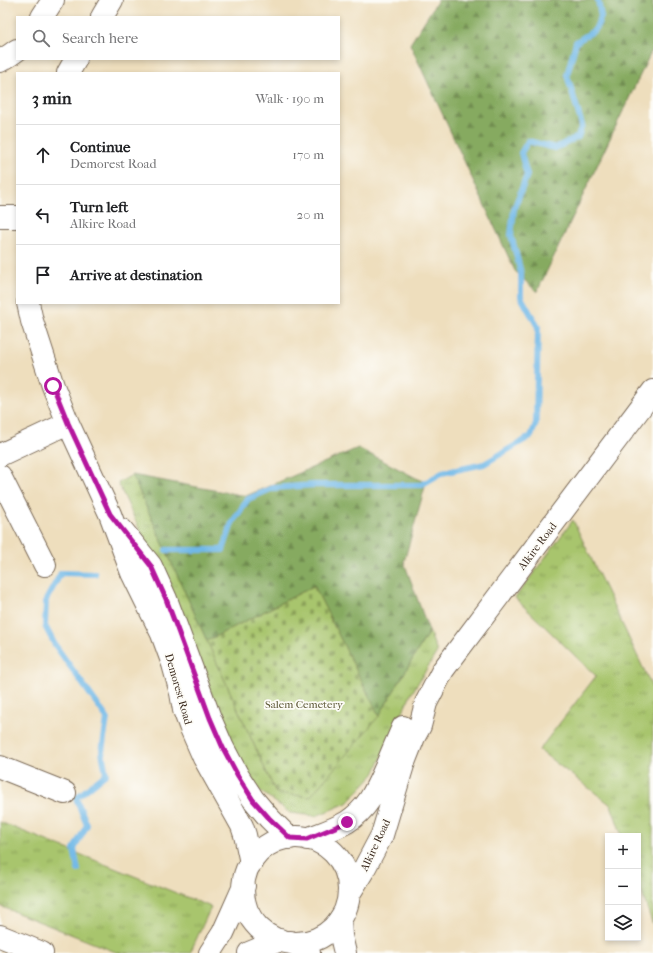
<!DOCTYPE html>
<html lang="en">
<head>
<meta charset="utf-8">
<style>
  :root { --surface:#fff; --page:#f2f2f2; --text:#202124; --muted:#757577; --line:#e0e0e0 }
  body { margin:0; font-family:"IM FELL French Canon",serif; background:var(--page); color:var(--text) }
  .controls { position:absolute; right:12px; bottom:12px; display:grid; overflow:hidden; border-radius:0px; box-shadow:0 2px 6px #0003 }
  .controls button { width:36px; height:36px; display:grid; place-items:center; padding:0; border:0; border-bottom:1px solid var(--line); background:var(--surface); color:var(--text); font:20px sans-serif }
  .stop { position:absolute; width:12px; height:12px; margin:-9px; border:3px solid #b5179e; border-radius:50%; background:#fff }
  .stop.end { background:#b5179e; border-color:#fff; box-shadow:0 1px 4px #0008 }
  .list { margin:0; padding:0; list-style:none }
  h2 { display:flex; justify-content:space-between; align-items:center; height:52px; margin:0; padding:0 16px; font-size:17px }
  h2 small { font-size:13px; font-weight:400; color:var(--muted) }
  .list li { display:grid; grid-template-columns:26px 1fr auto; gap:12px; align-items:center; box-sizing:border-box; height:60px; padding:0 16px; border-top:1px solid var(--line) }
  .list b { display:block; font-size:15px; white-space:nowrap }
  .list p { margin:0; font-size:13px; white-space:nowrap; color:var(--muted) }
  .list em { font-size:13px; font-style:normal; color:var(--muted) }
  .icon { flex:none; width:22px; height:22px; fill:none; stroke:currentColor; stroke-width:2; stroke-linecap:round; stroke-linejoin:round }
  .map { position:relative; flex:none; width:653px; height:953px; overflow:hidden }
  .search { position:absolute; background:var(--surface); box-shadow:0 2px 6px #0003; left:16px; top:16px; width:324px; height:44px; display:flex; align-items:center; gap:10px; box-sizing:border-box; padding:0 14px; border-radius:0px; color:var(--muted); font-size:15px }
  .panel { position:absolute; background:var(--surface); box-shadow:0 2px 6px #0003; left:16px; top:72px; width:324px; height:232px; border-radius:0px }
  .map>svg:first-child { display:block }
  .grass { fill:url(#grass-tufts); stroke:#727846 }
  .forest { fill:url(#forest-firs); stroke:#606a3f }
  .cemetery { fill:url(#cemetery-stones); stroke:#727846 }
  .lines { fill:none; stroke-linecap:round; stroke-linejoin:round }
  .stream { stroke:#6fb8e7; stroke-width:6 }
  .minor-casing { stroke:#7a6956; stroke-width:24 }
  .major-casing { stroke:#7a6956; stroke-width:24 }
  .highway-casing { stroke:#7a6956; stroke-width:24 }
  .minor { stroke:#fff; stroke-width:22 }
  .major { stroke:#fff; stroke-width:22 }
  .highway { stroke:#fff; stroke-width:22 }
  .route { stroke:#b5179e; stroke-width:5 }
  .labels { text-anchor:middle; stroke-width:3.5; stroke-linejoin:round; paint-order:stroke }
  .street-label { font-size:11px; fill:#3b2a1e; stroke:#fdfcf7 }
  .park-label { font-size:11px; fill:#5c5836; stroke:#fdfcf7 }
</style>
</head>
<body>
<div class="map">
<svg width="653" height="953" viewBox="0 0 653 953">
  <defs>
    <pattern id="grass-tufts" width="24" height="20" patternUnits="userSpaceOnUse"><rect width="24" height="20" fill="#a8c56d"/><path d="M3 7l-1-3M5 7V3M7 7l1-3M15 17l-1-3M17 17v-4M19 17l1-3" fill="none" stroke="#8aa059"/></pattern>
    <pattern id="forest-firs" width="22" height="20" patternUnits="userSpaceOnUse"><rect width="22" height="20" fill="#86aa60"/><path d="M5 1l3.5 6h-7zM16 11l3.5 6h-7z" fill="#6f8b4f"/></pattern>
    <pattern id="cemetery-stones" width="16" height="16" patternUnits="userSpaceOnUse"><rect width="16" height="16" fill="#a8c56d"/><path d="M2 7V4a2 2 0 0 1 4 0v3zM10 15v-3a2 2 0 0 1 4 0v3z" fill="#8aa059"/></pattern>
  </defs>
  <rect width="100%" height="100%" fill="#fdfcf7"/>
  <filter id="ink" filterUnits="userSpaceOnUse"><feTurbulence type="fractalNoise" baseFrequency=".025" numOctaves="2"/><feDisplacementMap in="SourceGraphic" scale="8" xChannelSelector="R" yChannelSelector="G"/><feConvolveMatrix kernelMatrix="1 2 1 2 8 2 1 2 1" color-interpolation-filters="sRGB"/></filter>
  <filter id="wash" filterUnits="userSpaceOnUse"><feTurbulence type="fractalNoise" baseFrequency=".012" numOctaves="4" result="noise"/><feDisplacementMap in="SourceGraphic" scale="16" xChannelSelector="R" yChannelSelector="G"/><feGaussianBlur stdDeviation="0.9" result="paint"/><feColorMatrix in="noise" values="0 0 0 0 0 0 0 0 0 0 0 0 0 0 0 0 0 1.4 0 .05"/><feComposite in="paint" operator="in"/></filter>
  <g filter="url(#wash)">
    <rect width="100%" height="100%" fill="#eedebd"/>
    <!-- grass -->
    <path class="grass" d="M 132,475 L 276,793 L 379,716 L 429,631 L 437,652 L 410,696 L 374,774 L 347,803 L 316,816 L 290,813 L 259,790 L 230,743 L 189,636 L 118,483 Z
      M 573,520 L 653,689 L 653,925 L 638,882 L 638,836 L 622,836 L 611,805 L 539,750 L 596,676 L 515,598 Z
      M 0,822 L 211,907 L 190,953 L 118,953 L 0,906 Z"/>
    <!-- forest -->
    <path class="forest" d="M 438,0 L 653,0 L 653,48 L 537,292 L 515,271 L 410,44 Z
      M 358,448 L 426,483 L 404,562 L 429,631 L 379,716 L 314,586 L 207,641 L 132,475 L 246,496 Z"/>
    <!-- cemetery -->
    <path class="cemetery" d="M 314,586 L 379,716 L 310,797 L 276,793 L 207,641 Z"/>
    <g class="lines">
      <!-- stream -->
      <path class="stream" d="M 166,550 L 223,550 L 232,523 L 248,499 L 273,488 L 314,485 L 421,485 L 442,473 L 484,464 L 531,436 L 536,423 L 538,327 L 521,297 L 521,273 L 511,235 L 514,209 L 527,175 L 521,153 L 528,141 L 555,148 L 578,137 L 582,125 L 567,75 L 576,42 L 595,30 L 601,17 L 598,0
        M 78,870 L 74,849 L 87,825 L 76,798 L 106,774 L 102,752 L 107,718 L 55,645 L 45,626 L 46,600 L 61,573 L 95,574"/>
    </g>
  </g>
  <g filter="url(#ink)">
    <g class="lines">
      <defs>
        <path id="minor" d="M 42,17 L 53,0
          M 102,17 L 112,0
          M 0,61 L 10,55 L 17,50
          M 68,73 L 76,59
          M 0,217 L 17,217
          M 28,303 L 32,321 L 43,355 L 53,386 L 68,423 L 110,514 L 132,573 L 162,634 L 173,664 L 181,693 L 184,710 L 190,726 L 204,758 L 242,826 L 245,835 L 251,863
          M 0,455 L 68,423
          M 0,476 L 45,565
          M 122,530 L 151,566 L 166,599 L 178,631 L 210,718 L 223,748 L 238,776 L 253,799 L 269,818 L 289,838
          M 0,767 L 65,793
          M 340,919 L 341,936 L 345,953
          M 290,942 L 303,948 L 309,953"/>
        <path id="major" d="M243 890a53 53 0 1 1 106 0a53 53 0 1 1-106 0Z
          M 307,839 C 320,834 335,829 347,822 C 369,808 376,789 386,767 C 391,754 397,741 403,727
          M 349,894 L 363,871 L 382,835 L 403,765 L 414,737 L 420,726 L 426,703 L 443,670 L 653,391
          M 210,953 L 223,933 L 232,913 L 244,886
          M 249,953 L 280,940"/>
        <path id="highway" d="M 0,936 L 42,953"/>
      </defs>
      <!-- minor casing -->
      <use href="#minor" class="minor-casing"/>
      <!-- major casing -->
      <use href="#major" class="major-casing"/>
      <!-- highway casing -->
      <use href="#highway" class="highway-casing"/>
      <!-- minor -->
      <use href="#minor" class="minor"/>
      <!-- major -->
      <use href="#major" class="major"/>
      <!-- highway -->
      <use href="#highway" class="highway"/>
    </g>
  </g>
  <g class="lines" filter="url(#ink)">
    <!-- route -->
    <path class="route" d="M 53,386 L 68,423 L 110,514 L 151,566 L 166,599 L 178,631 L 210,718 L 223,748 L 238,776 L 253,800 L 269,818 L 290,838 L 307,839 L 338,826 L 347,822"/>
  </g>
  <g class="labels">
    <!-- street labels -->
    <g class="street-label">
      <text transform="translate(537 546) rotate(-53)" y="4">Alkire Road</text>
      <text transform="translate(179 689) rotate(74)" y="4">Demorest Road</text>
      <text transform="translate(375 845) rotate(-65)" y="4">Alkire Road</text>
    </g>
    <!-- park labels -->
    <g class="park-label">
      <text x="304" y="708">Salem Cemetery</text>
    </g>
  </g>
</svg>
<div class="controls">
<button>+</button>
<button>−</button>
<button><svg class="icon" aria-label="layers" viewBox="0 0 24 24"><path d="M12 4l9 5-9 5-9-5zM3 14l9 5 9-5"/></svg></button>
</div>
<div class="stop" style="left:53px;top:386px"></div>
<div class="stop end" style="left:347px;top:822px"></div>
<div class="search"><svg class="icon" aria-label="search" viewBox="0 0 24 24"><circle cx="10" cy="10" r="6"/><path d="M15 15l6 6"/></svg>Search here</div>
<section class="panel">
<h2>3 min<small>Walk · 190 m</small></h2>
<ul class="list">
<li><svg class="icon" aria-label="ahead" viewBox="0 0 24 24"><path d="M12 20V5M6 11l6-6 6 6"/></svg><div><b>Continue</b><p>Demorest Road</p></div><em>170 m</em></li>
<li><svg class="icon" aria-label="left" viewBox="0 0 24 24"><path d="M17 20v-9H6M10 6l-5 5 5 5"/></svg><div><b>Turn left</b><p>Alkire Road</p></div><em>20 m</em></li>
<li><svg class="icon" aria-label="arrive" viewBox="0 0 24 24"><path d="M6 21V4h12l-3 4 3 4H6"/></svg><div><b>Arrive at destination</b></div></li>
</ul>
</section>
</div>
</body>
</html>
